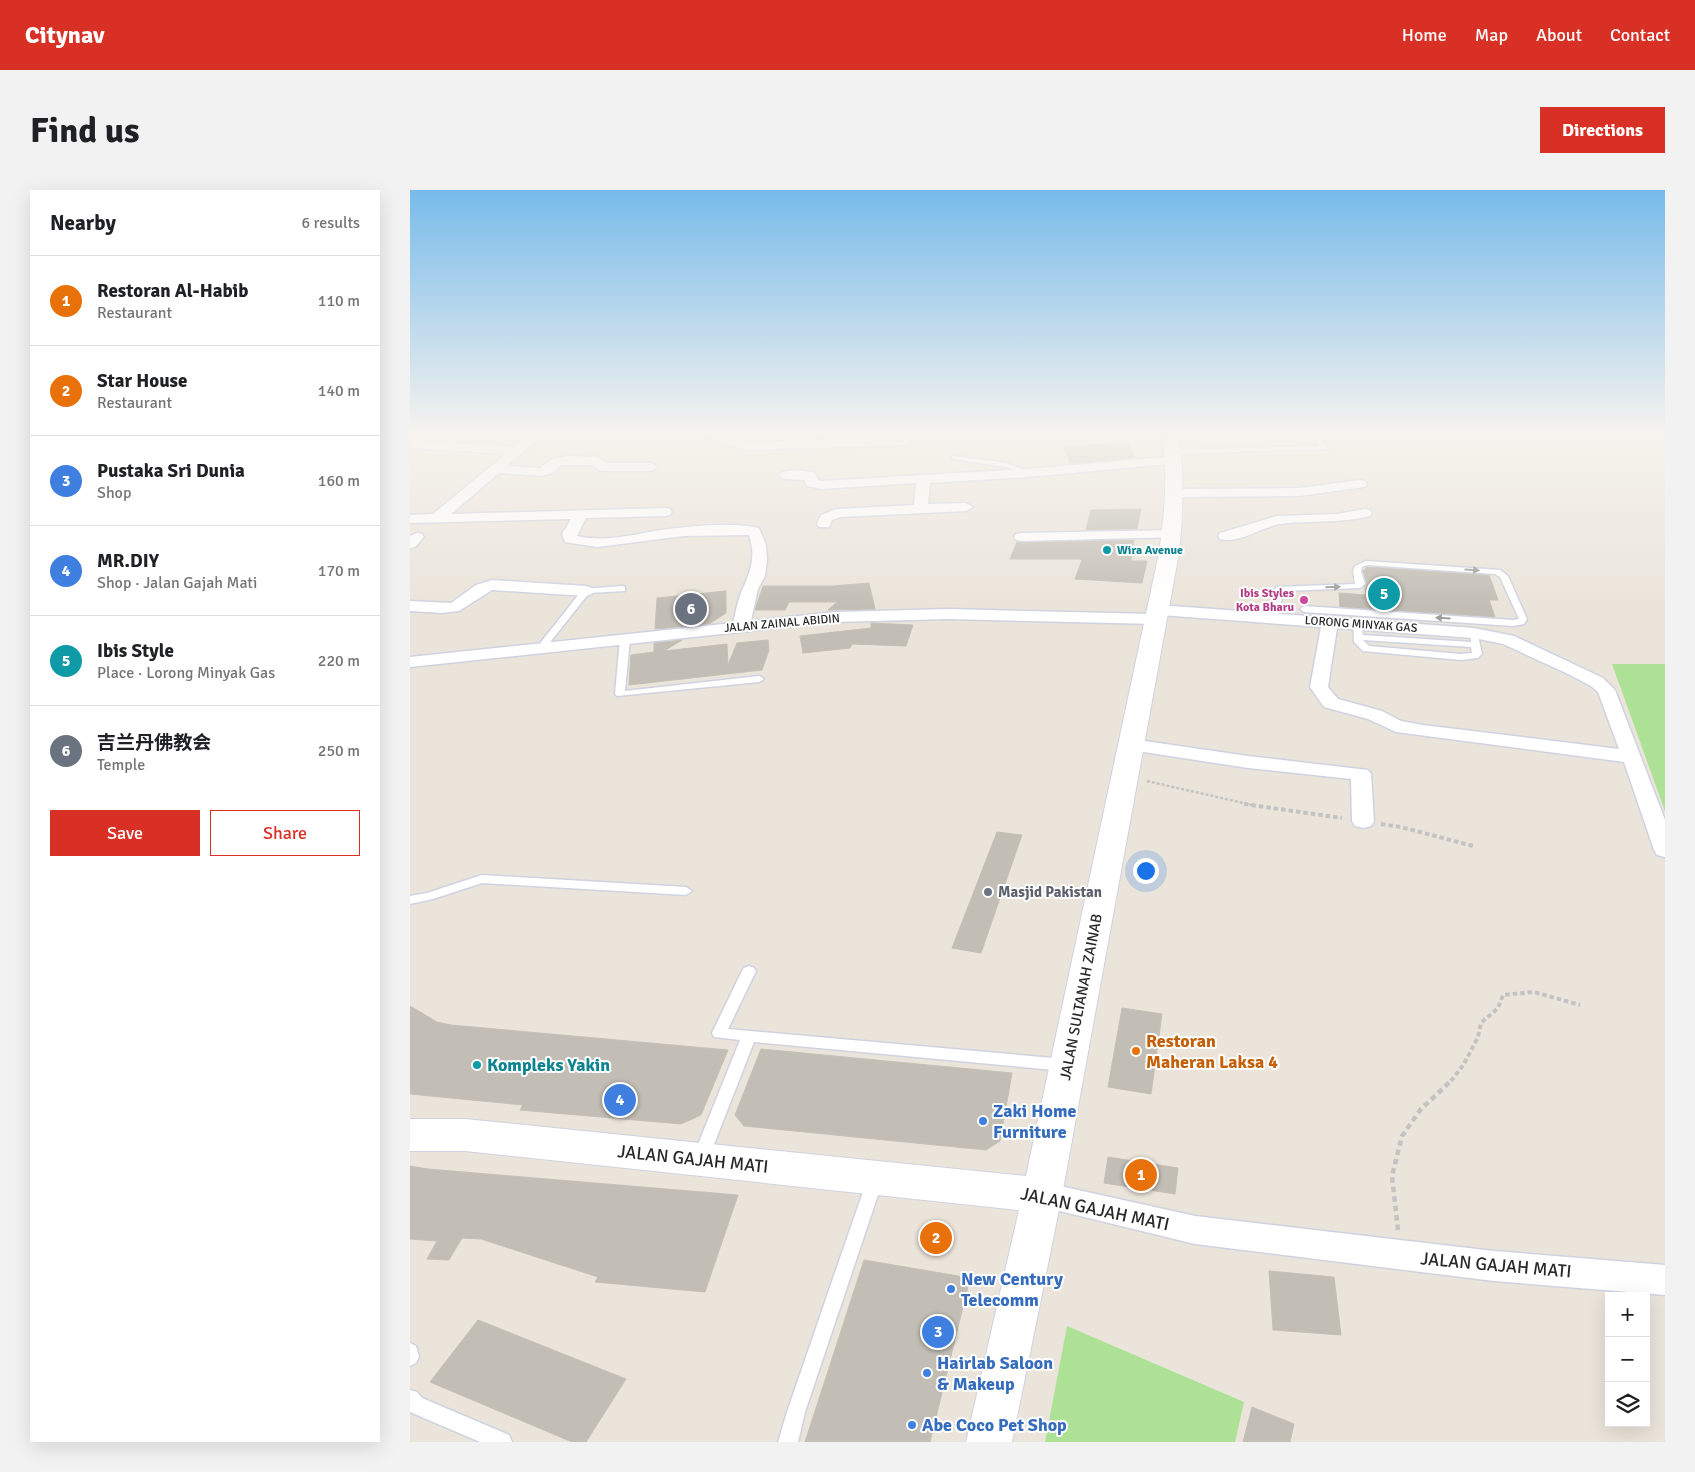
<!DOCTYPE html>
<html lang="en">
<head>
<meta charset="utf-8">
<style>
  :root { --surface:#fff; --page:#f2f2f2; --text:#202124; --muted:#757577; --line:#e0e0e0; --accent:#d93025 }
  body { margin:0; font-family:Signika,"Noto Sans SC",sans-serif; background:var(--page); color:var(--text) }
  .controls { position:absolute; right:15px; bottom:15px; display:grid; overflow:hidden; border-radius:0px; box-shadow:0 5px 20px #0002 }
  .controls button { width:45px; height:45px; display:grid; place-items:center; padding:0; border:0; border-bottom:1px solid var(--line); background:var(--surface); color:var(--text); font:25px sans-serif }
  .you { position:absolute; left:735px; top:680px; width:18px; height:18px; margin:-12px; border:4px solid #fff; border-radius:50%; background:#1a73e8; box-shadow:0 0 0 8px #1a73e833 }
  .badge { display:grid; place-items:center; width:32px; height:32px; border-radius:50%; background:var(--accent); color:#fff; font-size:16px; font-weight:700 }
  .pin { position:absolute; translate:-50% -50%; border:2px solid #fff; box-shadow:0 1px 5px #0006 }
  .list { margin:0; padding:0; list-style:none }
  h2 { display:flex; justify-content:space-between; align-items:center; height:65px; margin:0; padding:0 20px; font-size:21px }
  h2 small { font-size:16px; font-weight:400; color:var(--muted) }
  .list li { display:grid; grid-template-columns:32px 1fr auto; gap:15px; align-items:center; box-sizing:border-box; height:90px; padding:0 20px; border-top:1px solid var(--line) }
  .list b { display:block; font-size:19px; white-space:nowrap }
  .list p { margin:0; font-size:16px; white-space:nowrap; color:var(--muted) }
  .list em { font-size:16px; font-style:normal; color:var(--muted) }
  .actions { display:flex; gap:10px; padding:15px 20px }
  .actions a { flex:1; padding:11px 0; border:1px solid var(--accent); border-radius:0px; text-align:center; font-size:18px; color:var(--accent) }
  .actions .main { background:var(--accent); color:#fff }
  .icon { flex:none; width:28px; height:28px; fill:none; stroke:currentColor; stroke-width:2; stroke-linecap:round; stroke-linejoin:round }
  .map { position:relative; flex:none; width:1255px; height:1252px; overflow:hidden; border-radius:0px }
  header { display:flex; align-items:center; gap:30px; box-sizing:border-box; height:70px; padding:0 25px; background:var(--accent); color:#fff }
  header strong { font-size:24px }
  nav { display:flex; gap:28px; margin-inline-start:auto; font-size:18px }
  .intro { display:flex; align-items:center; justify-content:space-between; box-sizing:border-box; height:120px; padding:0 30px }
  h1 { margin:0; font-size:35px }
  .button { padding:12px 22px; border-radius:0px; background:var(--accent); color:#fff; font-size:18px; font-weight:700 }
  main { display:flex; gap:30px; padding:0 30px }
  aside { flex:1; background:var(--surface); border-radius:0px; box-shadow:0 5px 20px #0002 }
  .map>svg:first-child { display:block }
  .green { fill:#ade196 }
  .building { fill:#c2beb5; stroke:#c5c0b4 }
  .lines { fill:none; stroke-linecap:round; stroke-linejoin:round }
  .lane-casing { stroke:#cfd2e1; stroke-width:3 }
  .street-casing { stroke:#cfd2e1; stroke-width:3 }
  .secondary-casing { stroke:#cfd2e1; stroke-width:2 }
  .path-far2 { stroke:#c3c3c3; stroke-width:2.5; stroke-dasharray:3 2; stroke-linecap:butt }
  .path-far1 { stroke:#c3c3c3; stroke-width:4; stroke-dasharray:4.5 3; stroke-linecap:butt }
  .path { stroke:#c3c3c3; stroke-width:4.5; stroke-dasharray:5.5 4; stroke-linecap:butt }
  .lane { fill:#fff; fill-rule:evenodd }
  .street { fill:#fff; fill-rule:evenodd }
  .secondary { fill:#fff; fill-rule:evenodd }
  .oneway { fill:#9e9e9e }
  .culture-dot { fill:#0f9aa8; stroke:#fff; stroke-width:2 }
  .hotel-dot { fill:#d1479c; stroke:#fff; stroke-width:2 }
  .worship-dot { fill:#6b7280; stroke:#fff; stroke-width:2 }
  .food-dot { fill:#e8710a; stroke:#fff; stroke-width:2 }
  .shop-dot { fill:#3f7fe0; stroke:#fff; stroke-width:2 }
  .labels { text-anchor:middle; stroke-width:4; stroke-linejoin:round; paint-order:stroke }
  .far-culture-label { font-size:12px; font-weight:bold; fill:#0d838f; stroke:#fff; text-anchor:start }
  .far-hotel-label { font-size:12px; font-weight:bold; fill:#b23c85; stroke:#fff; text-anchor:end }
  .far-street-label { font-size:12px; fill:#282828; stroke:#fff }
  .worship-label { font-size:15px; font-weight:bold; fill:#5b616d; stroke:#fff; text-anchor:start }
  .street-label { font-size:15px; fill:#282828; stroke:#fff }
  .near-food-label { font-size:18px; font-weight:bold; fill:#c56008; stroke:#fff; text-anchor:start }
  .near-culture-label { font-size:18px; font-weight:bold; fill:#0d838f; stroke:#fff; text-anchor:start }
  .near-shop-label { font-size:18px; font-weight:bold; fill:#366cbe; stroke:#fff; text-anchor:start }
  .near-street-label { font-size:18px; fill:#282828; stroke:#fff }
</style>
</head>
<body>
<header>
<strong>Citynav</strong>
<nav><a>Home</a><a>Map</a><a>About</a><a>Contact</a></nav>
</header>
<div class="intro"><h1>Find us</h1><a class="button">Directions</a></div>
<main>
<aside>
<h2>Nearby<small>6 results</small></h2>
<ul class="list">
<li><span class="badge" style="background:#e8710a">1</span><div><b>Restoran Al-Habib</b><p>Restaurant</p></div><em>110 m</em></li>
<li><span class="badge" style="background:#e8710a">2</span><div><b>Star House</b><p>Restaurant</p></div><em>140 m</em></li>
<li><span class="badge" style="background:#3f7fe0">3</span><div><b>Pustaka Sri Dunia</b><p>Shop</p></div><em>160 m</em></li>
<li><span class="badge" style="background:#3f7fe0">4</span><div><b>MR.DIY</b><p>Shop · Jalan Gajah Mati</p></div><em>170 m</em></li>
<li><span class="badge" style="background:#0f9aa8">5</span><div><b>Ibis Style</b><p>Place · Lorong Minyak Gas</p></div><em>220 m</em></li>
<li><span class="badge" style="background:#6b7280">6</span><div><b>吉兰丹佛教会</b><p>Temple</p></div><em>250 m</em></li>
</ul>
<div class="actions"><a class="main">Save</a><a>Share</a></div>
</aside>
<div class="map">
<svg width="1255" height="1252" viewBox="0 0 1255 1252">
  <rect width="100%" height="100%" fill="#eae4da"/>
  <!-- green -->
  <path class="green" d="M 1202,474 L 1255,474 L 1255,621 Z
    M 657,1136 L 834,1212 L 825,1252 L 635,1252 Z"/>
  <!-- building -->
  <path class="building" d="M 718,253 L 725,268 L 660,273 L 653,256 Z
    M 731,319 L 727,339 L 676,340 L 681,320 Z
    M 724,350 L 721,371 L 737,371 L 732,393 L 665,389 L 672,370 L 669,369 L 600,369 L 607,352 Z
    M 957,377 L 1079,385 L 1088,410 L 1079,410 L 1085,427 L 930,417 L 929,403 L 956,405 L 955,397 L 957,393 L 953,381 Z
    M 459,393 L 465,419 L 418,420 L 427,412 L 379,412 L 375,420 L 345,420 L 353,396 L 423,396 Z
    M 316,401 L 316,423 L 299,434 L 245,439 L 247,408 Z
    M 461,433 L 503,435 L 496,456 L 442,454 L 440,458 L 393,463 L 390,446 L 461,438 Z
    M 272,450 L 254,461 L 317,454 L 318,475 L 327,453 L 358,450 L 359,460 L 352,480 L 219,495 L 221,465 L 244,462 L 244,453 Z
    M 587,642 L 612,645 L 571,763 L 542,758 Z
    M 0,816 L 27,832 L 41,835 L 318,860 L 291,925 L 271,934 L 110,920 L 113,915 L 0,904 Z
    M 712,818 L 752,824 L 741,904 L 698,897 Z
    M 351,859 L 602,883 L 590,951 L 576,960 L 334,936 L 325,925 Z
    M 698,967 L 768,978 L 765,1004 L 694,993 Z
    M 0,976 L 18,979 L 328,1005 L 295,1102 L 185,1092 L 188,1087 L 71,1049 L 52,1048 L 39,1070 L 17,1069 L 27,1051 L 0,1049 Z
    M 454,1070 L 560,1088 L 520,1252 L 395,1252 Z
    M 859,1081 L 924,1087 L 931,1145 L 863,1140 Z
    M 68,1130 L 216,1189 L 176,1252 L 162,1252 L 20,1192 Z
    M 842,1217 L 884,1234 L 880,1252 L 833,1252 Z"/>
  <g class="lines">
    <defs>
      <path id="lane" d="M 900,243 L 906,243 L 918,258 L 917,259 L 763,264 L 760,262 L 763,260 L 910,256 Z
        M 544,266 L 597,273 L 621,283 L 618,285 L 596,277 L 542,269 L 542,267 Z
        M 956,371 L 1090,380 L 1098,386 L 1117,429 L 1114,434 L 1103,436 L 894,422 L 890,419 L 894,416 L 1103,430 L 1109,429 L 1090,387 L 1085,384 L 957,375 L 952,377 L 951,381 L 955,394 L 950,398 L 873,401 L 868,428 L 864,431 L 860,428 L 866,397 L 945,394 L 943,381 L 945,376 Z
        M 212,396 L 215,397 L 215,401 L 179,403 L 134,460 L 128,460 L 128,456 L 173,399 Z
        M 947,431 L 951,434 L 953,445 L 1061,452 L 1060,443 L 1064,440 L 1067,441 L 1072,464 L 1068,468 L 1051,470 L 953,461 L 944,452 L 943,434 ZM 953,450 L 1061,457 L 1062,463 L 1051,464 L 959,456 Z
        M 215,446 L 220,449 L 215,501 L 349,486 L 354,489 L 349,492 L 207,506 L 205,504 L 210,449 Z
        M 72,685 L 276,697 L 282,701 L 276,705 L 72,693 L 23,709 L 0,714 L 0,706 L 17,703 Z
        M 339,776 L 344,778 L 346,781 L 318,839 L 655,869 L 660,871 L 662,875 L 660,879 L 655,881 L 344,852 L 299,967 L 296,972 L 291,974 L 286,972 L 283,967 L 330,850 L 304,847 L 302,843 L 332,781 L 334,778 Z
        M 465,983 L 471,985 L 473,990 L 395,1222 L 388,1252 L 368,1252 L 377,1222 L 457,990 L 459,985 Z
        M 0,1153 L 6,1156 L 9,1167 L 6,1173 L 0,1176 Z
        M 0,1200 L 7,1202 L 12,1208 L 99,1245 L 102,1252 L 70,1252 L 0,1222 Z"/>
      <path id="street" d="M 122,243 L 135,243 L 97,276 L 130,278 L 142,269 L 158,266 L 187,267 L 196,273 L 241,273 L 248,277 L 241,281 L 193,281 L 188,280 L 183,275 L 151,275 L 143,283 L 130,286 L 89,283 L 41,324 L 255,318 L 260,319 L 262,322 L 260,325 L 255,326 L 176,328 L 167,346 C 192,352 219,346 244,341 C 273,337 321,331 349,338 L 356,355 L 357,370 L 355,386 L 348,399 L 341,431 L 426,422 L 538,419 L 744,424 L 740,420 L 742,417 L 748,415 L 1064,438 L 1104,446 L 1193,488 L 1205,500 L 1255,630 L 1255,667 L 1247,665 L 1244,660 L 1214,572 L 986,542 L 958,529 L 914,517 L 900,497 L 911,437 L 750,425 L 754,429 L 752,433 L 746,434 L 538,429 L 426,432 L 0,477 L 0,467 L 323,433 C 326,422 328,408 333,398 C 341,381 346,365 339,345 L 274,346 L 187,357 L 155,352 L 152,344 L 161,329 L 0,333 L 0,325 L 23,324 L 96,264 L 0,258 L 0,250 L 104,257 ZM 927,438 L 1064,448 L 1093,454 L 1154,482 L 1181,496 L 1188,502 L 1209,559 L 1013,535 L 991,531 L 972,521 L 928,509 L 918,497 Z
        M 291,243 L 309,243 L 338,252 L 495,247 L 501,251 L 495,255 L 337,260 L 293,246 Z
        M 765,266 L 770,267 L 771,270 L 770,273 L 618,287 L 520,293 L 518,314 L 556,313 L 563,317 L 556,321 L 430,327 L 422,330 L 419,337 L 409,337 L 407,334 L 411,325 L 427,319 L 504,315 L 506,293 L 411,299 L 397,296 L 394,290 L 375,289 L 368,285 C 375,278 395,281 405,283 L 408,290 L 411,291 L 618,279 Z
        M 950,290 L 955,291 L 957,294 L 955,297 L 889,306 L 766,307 L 759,303 L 766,299 L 889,298 Z
        M 955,319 L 960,320 L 962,323 L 960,326 C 929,334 901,330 870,334 C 851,337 830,354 810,349 L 808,346 L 810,343 L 867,326 L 927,324 Z
        M 762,340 L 767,341 L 769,344 L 767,347 L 611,351 L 606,350 L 604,347 L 606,344 L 611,343 Z
        M 7,343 L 12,344 L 14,347 L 5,357 L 0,358 L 0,346 Z
        M 82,390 L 176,396 L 182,398 L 184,401 L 182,404 L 176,406 L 82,400 L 49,421 L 32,423 L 0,421 L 0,411 L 41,413 L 66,395 Z
        M 721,549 L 838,566 L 958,580 L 961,584 L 964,631 L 961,636 L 953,638 L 945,636 L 942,631 L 941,589 L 838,578 L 714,559 L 711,555 L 714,551 Z
        M 632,992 L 785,1026 L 1084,1061 L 1255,1075 L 1255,1105 L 1084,1091 L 785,1054 L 621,1014 L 617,1005 L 621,996 Z"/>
      <path id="secondary" d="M 752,243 L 768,243 C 775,283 773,322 769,363 L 652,1005 L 602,1252 L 556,1252 L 609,1020 L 55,961 L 0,961 L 0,929 L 55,929 L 616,986 L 749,363 C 755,322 758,284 752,243 Z"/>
    </defs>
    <!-- lane casing -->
    <use href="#lane" class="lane-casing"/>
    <!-- street casing -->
    <use href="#street" class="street-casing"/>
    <!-- secondary casing -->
    <use href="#secondary" class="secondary-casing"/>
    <!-- path-far2 -->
    <path class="path-far2" d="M 737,591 L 842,615"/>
    <!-- path-far1 -->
    <path class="path-far1" d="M 834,614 L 932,628
      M 971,634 L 991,637 L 1063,656
      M 1041,891 L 1054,874 L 1068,847 L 1071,833 L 1088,818 L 1093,805 L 1124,802 L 1170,815"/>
    <!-- path -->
    <path class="path" d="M 988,1040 L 982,986 L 992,946 L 1011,919 L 1042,890"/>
    <!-- lane -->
    <use href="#lane" class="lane"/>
    <!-- street -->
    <use href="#street" class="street"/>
    <!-- secondary -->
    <use href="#secondary" class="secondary"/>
  </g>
  <!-- one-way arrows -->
  <defs><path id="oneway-solid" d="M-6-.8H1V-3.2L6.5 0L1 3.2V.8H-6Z" transform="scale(1.25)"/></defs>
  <g class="oneway">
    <use href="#oneway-solid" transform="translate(1062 380) rotate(4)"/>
    <use href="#oneway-solid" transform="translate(923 397) rotate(-1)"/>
    <use href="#oneway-solid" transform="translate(1033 428) rotate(-176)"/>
  </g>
  <!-- sky -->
  <linearGradient id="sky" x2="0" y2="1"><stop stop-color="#77bbea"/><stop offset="0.58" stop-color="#f6f3ee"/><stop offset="1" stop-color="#f6f3ee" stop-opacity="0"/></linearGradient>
  <rect width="1255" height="418" fill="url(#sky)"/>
  <!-- markers -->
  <g class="culture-dot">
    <circle cx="697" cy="360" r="5"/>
    <circle cx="67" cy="875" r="5"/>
  </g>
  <circle class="hotel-dot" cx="894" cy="410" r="5"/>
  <circle class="worship-dot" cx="578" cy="702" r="5"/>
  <circle class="food-dot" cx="726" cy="861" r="5"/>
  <g class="shop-dot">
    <circle cx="573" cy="931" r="5"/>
    <circle cx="541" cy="1099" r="5"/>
    <circle cx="517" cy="1183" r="5"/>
    <circle cx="502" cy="1235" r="5"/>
  </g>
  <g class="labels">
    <!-- far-culture labels -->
    <g class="far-culture-label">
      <text x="707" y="364">Wira Avenue</text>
    </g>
    <!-- far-hotel labels -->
    <g class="far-hotel-label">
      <text x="884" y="407">Ibis Styles<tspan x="884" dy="14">Kota Bharu</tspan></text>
    </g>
    <!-- far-street labels -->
    <g class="far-street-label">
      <text transform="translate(372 433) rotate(-5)" y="4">JALAN ZAINAL ABIDIN</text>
      <text transform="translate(951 434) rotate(4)" y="4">LORONG MINYAK GAS</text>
    </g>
    <!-- worship labels -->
    <g class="worship-label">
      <text x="588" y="707">Masjid Pakistan</text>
    </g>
    <!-- street labels -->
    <g class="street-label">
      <text transform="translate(671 807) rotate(-79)" y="5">JALAN SULTANAH ZAINAB</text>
    </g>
    <!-- near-food labels -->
    <g class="near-food-label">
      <text x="736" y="857">Restoran<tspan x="736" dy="21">Maheran Laksa 4</tspan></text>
    </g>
    <!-- near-culture labels -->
    <g class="near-culture-label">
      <text x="77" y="881">Kompleks Yakin</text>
    </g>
    <!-- near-shop labels -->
    <g class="near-shop-label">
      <text x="583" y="927">Zaki Home<tspan x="583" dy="21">Furniture</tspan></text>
      <text x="551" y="1095">New Century<tspan x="551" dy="21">Telecomm</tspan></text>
      <text x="527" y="1179">Hairlab Saloon<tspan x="527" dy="21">&amp; Makeup</tspan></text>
      <text x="512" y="1241">Abe Coco Pet Shop</text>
    </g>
    <!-- near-street labels -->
    <g class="near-street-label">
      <text transform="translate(283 969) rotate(6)" y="6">JALAN GAJAH MATI</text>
      <text transform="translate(685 1019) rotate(12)" y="6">JALAN GAJAH MATI</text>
      <text transform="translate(1086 1075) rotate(5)" y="6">JALAN GAJAH MATI</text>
    </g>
  </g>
</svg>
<div class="controls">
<button>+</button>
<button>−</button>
<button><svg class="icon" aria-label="layers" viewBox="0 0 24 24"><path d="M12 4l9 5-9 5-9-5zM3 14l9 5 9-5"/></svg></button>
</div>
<div class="you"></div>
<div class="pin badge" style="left:731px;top:985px;background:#e8710a">1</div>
<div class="pin badge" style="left:526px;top:1048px;background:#e8710a">2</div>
<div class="pin badge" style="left:528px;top:1142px;background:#3f7fe0">3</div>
<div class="pin badge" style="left:210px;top:910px;background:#3f7fe0">4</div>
<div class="pin badge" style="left:974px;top:404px;background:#0f9aa8">5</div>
<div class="pin badge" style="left:281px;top:419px;background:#6b7280">6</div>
</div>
</main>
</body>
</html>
